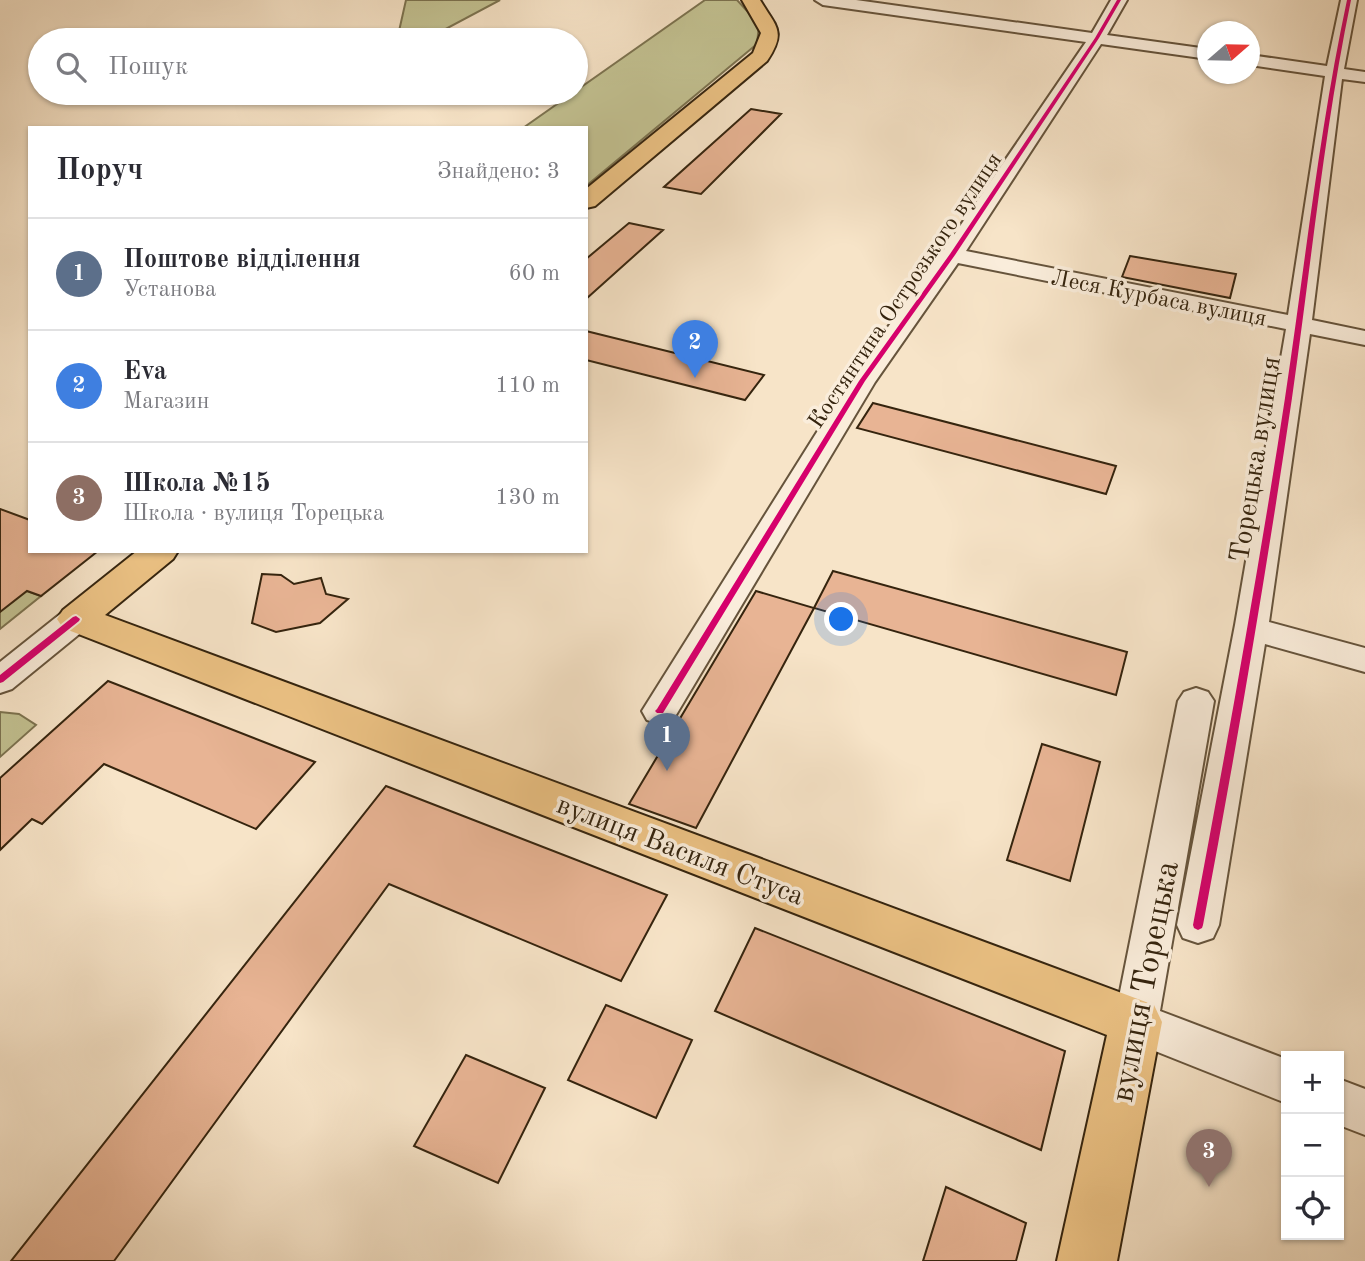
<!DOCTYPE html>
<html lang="uk">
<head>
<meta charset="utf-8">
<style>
  :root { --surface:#fff; --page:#f7f7f7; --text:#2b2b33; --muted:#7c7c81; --line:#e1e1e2; --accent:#b45309 }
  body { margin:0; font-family:"Old Standard TT",serif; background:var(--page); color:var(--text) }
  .controls { position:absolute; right:21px; bottom:21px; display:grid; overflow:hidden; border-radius:0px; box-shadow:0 2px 5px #0004 }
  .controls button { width:63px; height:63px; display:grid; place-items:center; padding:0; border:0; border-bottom:2px solid var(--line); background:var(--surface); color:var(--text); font:35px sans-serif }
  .compass { position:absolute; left:1197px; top:21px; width:63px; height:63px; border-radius:50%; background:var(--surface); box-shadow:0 2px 5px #0004; rotate:70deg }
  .you { position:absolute; left:842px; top:620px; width:24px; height:24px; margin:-18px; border:5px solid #fff; border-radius:50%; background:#1a73e8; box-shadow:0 0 0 10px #1a73e833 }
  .badge { display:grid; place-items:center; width:46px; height:46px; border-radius:50%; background:var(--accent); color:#fff; font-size:23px; font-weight:700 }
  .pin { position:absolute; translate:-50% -58px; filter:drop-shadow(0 2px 4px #0008) }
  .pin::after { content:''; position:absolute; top:37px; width:24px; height:21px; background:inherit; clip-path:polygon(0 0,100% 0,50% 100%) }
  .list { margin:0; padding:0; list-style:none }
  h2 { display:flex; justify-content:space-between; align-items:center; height:91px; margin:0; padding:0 28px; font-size:30px }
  h2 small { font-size:23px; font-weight:400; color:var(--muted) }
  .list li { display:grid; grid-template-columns:46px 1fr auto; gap:21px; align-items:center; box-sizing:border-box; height:112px; padding:0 28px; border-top:2px solid var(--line) }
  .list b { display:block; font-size:26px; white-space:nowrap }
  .list p { margin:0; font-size:23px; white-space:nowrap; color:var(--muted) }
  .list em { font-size:23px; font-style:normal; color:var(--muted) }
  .icon { flex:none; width:38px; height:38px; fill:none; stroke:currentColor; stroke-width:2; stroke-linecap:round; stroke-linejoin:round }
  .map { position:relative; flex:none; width:1365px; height:1261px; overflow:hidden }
  .search { position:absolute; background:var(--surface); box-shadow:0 2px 5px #0004; left:28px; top:28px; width:560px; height:77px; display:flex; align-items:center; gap:18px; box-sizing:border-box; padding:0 24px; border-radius:38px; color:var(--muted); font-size:26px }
  .panel { position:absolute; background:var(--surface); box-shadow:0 2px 5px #0004; left:28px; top:126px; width:560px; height:427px; border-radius:0px }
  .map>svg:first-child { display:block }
  .green { fill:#c3c292; stroke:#7c7350; stroke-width:2 }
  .building { fill:#e8b494; stroke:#35240e; stroke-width:2 }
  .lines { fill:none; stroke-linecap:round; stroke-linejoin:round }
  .street-casing { stroke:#66543c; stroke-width:4 }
  .primary-casing { stroke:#35240e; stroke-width:4 }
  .street { fill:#faeddb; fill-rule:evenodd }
  .primary { fill:#ecc284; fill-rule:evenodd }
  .cycleway-casing { stroke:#faeddb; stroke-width:4 }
  .cycleway { fill:#d6006c; fill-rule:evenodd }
  .labels { text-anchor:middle; stroke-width:7; stroke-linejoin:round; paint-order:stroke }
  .far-street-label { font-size:23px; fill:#35240e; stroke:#faeddb }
  .street-label { font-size:28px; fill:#35240e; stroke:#faeddb }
  .near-street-label { font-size:33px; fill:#35240e; stroke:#faeddb }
</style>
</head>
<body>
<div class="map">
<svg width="1365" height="1261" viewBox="0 0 1365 1261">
  <rect width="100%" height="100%" fill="#f7e4c8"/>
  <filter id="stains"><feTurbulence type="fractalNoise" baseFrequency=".00286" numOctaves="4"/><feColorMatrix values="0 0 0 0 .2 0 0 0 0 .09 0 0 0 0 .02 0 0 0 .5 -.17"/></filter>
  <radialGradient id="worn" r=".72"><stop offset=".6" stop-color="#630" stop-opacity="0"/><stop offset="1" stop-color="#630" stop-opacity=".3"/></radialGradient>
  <!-- green -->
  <path class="green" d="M 406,0 L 500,0 L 425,40 L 397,40 Z
    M 705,0 L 737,0 L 759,24 L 757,44 L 586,186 L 586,128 L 523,128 Z
    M 27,591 L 41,596 L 0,629 L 0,606 Z
    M 0,712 L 19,714 L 36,725 L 0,757 Z"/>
  <!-- building -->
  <path class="building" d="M 751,109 L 781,114 L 701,194 L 664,187 Z
    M 629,223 L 663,230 L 586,299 L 586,259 Z
    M 1130,256 L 1236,274 L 1230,298 L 1122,277 Z
    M 586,331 L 764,375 L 745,400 L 586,360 Z
    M 873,403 L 1116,466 L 1106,494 L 857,428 Z
    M 0,509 L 30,520 L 30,551 L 98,551 L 41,596 L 27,591 L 0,612 Z
    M 833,571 L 1127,652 L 1116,695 L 814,608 Z
    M 262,574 L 281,575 L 294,584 L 321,578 L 326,594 L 348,599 L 320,623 L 276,632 L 252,623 Z
    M 756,591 L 814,608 L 696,828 L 629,804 Z
    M 108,681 L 315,762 L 256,829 L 104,764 L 42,824 L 32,819 L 0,850 L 0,778 Z
    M 1042,744 L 1100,762 L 1070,881 L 1007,860 Z
    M 386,786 L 667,895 L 621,981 L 389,884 L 114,1261 L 11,1261 Z
    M 755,928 L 1065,1051 L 1041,1150 L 715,1011 Z
    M 606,1005 L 692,1040 L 656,1118 L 568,1080 Z
    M 466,1055 L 545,1088 L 498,1183 L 414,1146 Z
    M 946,1187 L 1026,1223 L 1016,1261 L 923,1261 Z"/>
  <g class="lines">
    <defs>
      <path id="street" d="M 815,0 L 856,0 L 1092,33 L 1111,0 L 1127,0 L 1107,35 L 1208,49 L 1208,59 L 1101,44 L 966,251 L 1288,315 L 1325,76 L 1250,65 L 1250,55 L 1327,66 L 1341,0 L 1357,0 L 1344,69 L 1365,72 L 1365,82 L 1342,79 L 1312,320 L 1365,331 L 1365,345 L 1310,334 L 1269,622 L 1365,648 L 1365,672 L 1265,644 L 1219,925 L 1213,938 L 1198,943 L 1183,938 L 1177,925 L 1235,625 L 1286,329 L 958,263 L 875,382 L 673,720 L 660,724 L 647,720 L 642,711 L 849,381 L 943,251 L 1086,42 L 823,5 Z
        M 76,608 L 88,611 L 92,619 L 88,627 L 12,689 L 0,693 L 0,662 L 64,611 Z
        M 1196,688 L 1208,692 L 1214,701 L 1160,1011 L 1286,1059 L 1286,1103 L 1120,1037 L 1114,1022 L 1178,701 L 1184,692 Z
        M 1339,1079 L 1365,1089 L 1365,1135 L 1339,1125 Z"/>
      <path id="primary" d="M 742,0 L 760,0 C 776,27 787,31 767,61 L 595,206 L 586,208 L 586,189 L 753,53 L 761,33 Z
        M 137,551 L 178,551 L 173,559 L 105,615 L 1154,1005 L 1162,1022 L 1117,1261 L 1057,1261 L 1107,1035 L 63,628 L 57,619 L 63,610 Z"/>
    </defs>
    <!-- street casing -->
    <use href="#street" class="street-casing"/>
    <!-- primary casing -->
    <use href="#primary" class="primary-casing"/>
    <!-- street -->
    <use href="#street" class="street"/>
    <!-- primary -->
    <use href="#primary" class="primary"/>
    <defs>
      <path id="cycleway" d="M 1117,0 L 1121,0 L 1099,38 L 955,255 L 865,381 L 663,713 L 657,713 L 655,711 L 657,709 L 859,381 L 950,254 L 1095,38 Z
        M 1347,0 L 1351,0 C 1324,131 1311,265 1292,398 C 1266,574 1236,750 1203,925 L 1202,928 L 1198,930 L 1194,928 L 1193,925 C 1226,750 1258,574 1285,398 C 1305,265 1319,131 1347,0 Z
        M 76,616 L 80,619 L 79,621 L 3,682 L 0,683 L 0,675 L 73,617 Z"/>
    </defs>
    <!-- cycleway casing -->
    <use href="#cycleway" class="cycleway-casing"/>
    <!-- cycleway -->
    <use href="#cycleway" class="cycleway"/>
  </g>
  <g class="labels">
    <!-- far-street labels -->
    <g class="far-street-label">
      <text transform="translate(904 290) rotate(-56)" y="8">Костянтина Острозького вулиця</text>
      <text transform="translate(1159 297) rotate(11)" y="8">Леся Курбаса вулиця</text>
    </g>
    <!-- street labels -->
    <g class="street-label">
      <text transform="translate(1254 459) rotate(-81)" y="10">Торецька вулиця</text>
      <text transform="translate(681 849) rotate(21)" y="10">вулиця Василя Стуса</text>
    </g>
    <!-- near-street labels -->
    <g class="near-street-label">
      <text transform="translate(1143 981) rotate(-79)" y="12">вулиця Торецька</text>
    </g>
  </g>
  <rect width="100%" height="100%" filter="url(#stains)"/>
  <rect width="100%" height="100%" fill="url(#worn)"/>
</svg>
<div class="controls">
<button>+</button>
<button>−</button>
<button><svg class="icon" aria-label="locate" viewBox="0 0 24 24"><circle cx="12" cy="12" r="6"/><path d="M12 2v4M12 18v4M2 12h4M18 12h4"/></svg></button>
</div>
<svg class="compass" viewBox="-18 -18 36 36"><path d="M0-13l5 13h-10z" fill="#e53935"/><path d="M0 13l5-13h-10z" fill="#7c7c81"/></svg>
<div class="you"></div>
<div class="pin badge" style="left:667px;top:771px;background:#5c6f8a">1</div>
<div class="pin badge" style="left:695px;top:378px;background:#3f7fe0">2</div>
<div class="pin badge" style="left:1209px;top:1187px;background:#8d6e63">3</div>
<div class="search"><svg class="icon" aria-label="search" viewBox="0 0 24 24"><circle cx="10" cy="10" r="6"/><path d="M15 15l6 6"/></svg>Пошук</div>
<section class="panel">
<h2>Поруч<small>Знайдено: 3</small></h2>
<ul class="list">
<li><span class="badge" style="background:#5c6f8a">1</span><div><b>Поштове відділення</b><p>Установа</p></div><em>60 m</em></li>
<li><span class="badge" style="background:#3f7fe0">2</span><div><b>Eva</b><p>Магазин</p></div><em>110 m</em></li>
<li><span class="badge" style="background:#8d6e63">3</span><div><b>Школа №15</b><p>Школа · вулиця Торецька</p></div><em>130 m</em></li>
</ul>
</section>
</div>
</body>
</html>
